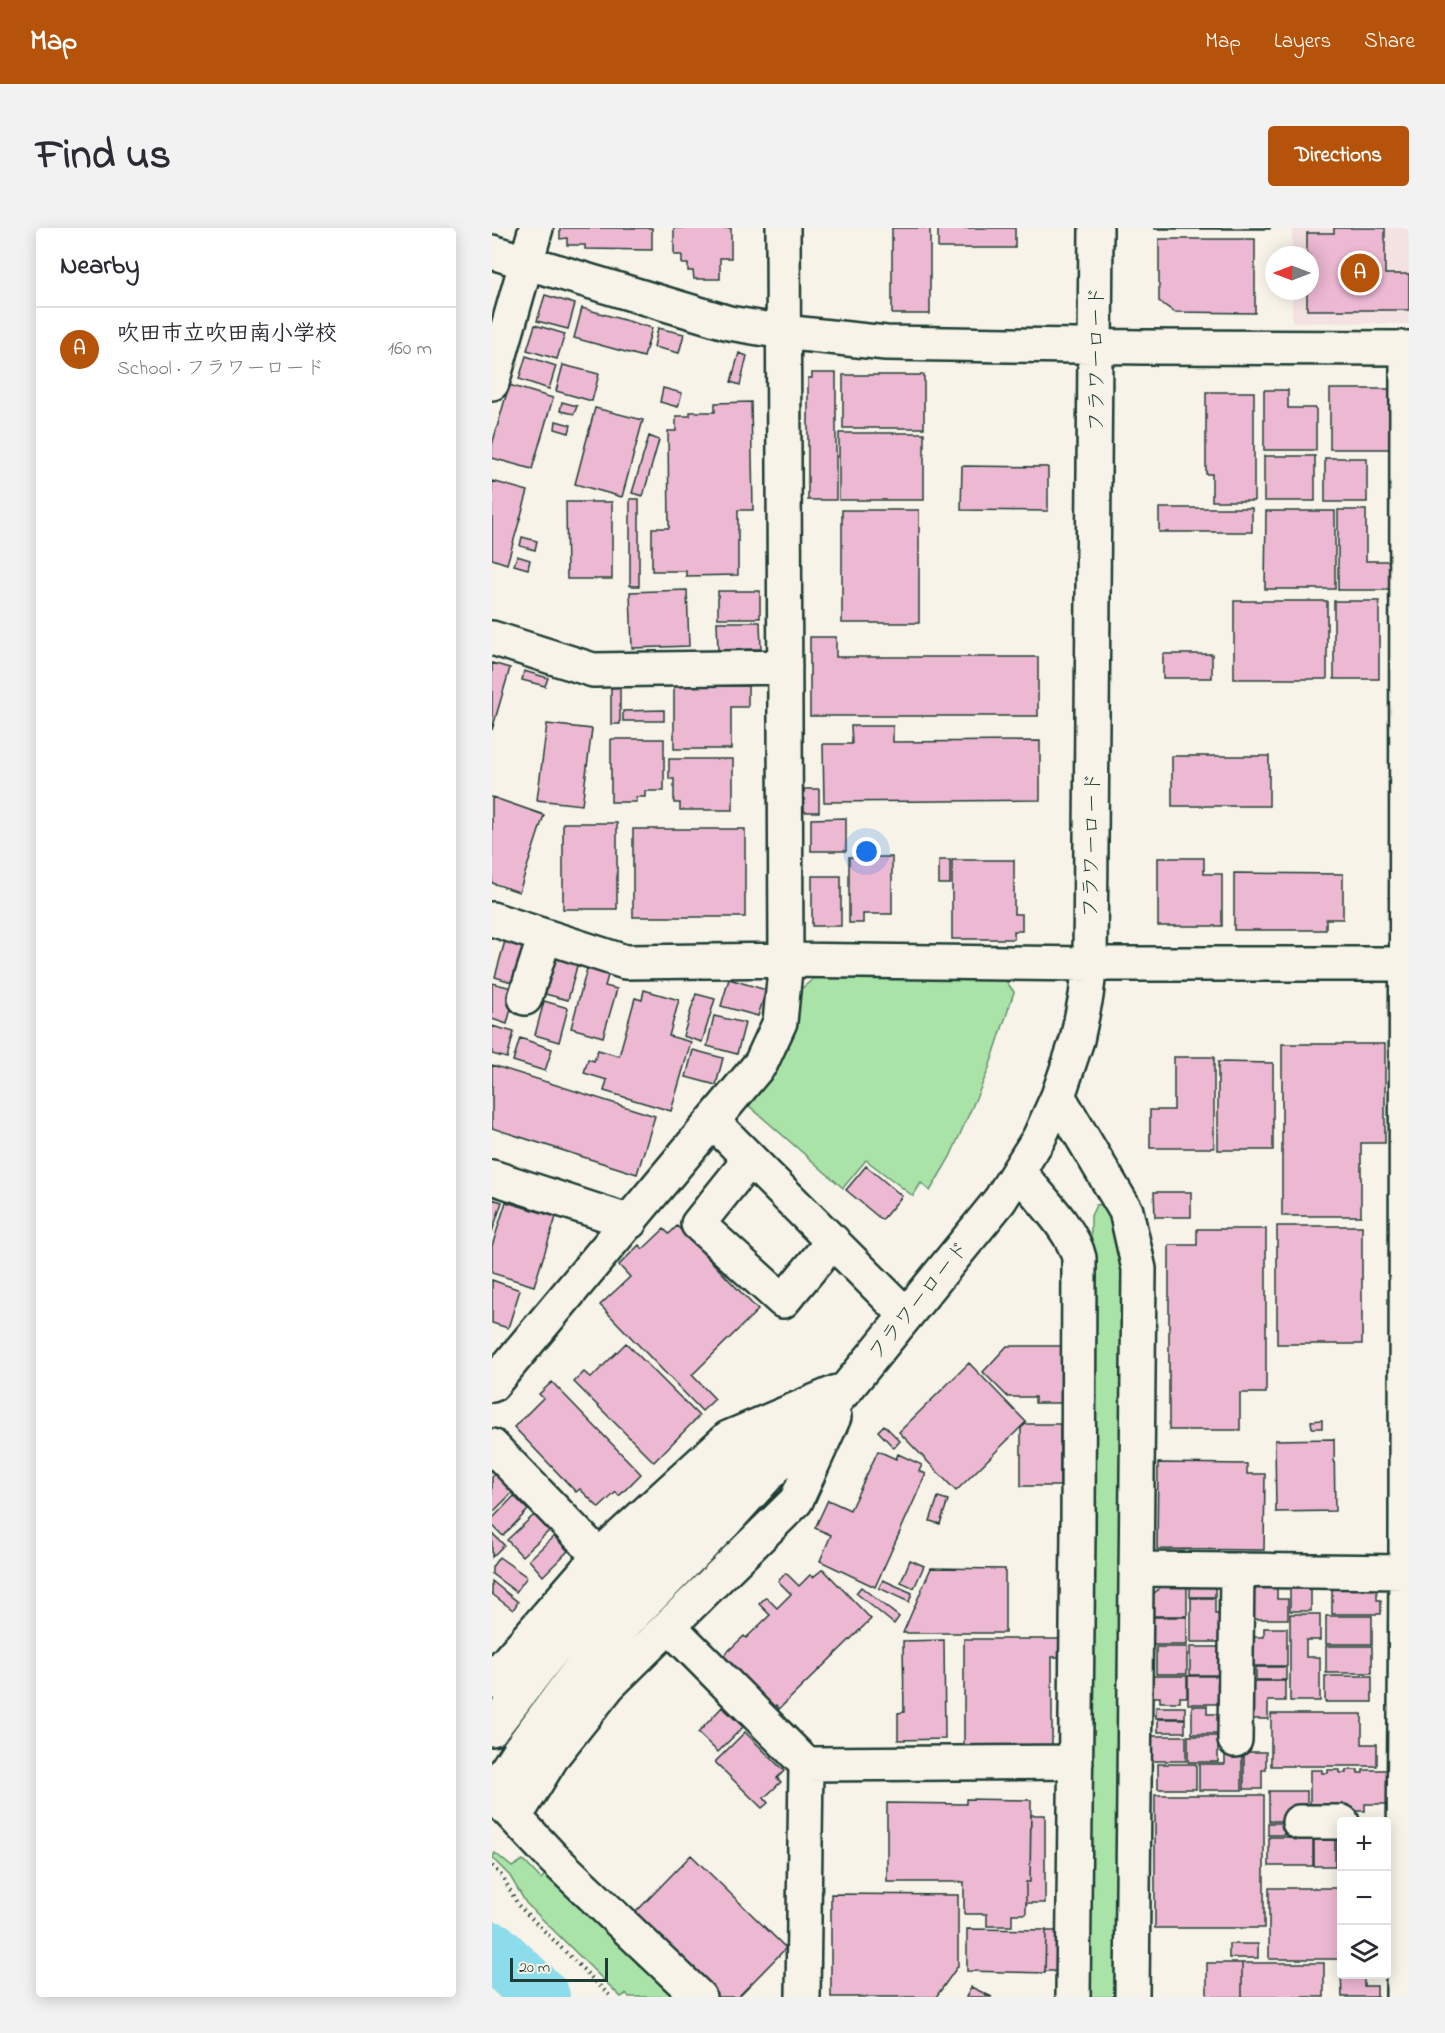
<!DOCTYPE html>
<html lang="en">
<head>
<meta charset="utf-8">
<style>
  :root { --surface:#fff; --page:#f2f2f3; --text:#2b2b33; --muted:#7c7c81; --line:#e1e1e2; --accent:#b45309 }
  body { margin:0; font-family:"Indie Flower","Klee One",sans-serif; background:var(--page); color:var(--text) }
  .controls { position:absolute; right:18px; bottom:18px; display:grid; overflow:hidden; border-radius:6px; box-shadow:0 3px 15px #0003 }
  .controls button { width:54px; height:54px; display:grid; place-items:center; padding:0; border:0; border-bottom:2px solid var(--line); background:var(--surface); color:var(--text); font:30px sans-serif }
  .compass { position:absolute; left:773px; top:18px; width:54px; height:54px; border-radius:50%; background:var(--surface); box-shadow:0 3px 15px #0003; rotate:270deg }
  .scale { position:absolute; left:18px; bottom:15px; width:98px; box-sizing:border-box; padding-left:6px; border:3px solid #1f3d34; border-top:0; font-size:16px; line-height:21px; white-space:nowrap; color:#1f3d34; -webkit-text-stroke:4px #f7f3e8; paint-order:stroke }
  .you { position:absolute; left:375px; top:624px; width:21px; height:21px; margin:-15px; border:4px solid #fff; border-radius:50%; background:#1a73e8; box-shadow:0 0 0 9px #1a73e833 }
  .badge { display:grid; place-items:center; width:39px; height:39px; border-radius:50%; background:var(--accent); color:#fff; font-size:20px; font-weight:700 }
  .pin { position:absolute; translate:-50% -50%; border:3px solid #fff; box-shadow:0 2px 6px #0006 }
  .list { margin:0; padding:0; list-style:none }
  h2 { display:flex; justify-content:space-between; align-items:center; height:78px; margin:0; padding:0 24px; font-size:26px }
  h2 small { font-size:20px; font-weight:400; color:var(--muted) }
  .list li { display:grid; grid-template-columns:39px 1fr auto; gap:18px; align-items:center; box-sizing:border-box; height:84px; padding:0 24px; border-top:2px solid var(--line) }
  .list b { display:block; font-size:22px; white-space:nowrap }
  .list p { margin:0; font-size:20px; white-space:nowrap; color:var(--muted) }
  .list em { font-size:20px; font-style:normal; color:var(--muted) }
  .icon { flex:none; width:33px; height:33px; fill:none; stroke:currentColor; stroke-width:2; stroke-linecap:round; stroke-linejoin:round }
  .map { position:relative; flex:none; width:917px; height:1769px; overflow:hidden; border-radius:6px }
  header { display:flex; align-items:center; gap:36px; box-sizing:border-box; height:84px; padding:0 30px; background:var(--accent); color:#fff }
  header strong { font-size:28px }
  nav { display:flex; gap:33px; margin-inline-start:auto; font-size:21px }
  .intro { display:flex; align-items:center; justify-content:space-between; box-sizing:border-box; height:144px; padding:0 36px }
  h1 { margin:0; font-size:42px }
  .button { padding:15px 27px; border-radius:6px; background:var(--accent); color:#fff; font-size:21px; font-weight:700 }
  main { display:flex; gap:36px; padding:0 36px }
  aside { flex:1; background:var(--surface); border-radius:6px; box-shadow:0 3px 15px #0003 }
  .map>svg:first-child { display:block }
  .built { fill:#f4e1e1 }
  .green { fill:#aae3a8; stroke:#64906e; stroke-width:1.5 }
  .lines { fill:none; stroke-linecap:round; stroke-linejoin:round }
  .river { stroke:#8ddceb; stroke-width:58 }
  .building { fill:#edb8d2; stroke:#1f3d34; stroke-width:1.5 }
  .minor-casing { stroke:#1f3d34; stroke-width:38 }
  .path { stroke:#1f3d34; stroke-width:4; stroke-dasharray:1.5 4.5; stroke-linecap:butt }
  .minor { stroke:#f7f3e8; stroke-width:33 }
  .labels { text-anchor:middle; stroke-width:5; stroke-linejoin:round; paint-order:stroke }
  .street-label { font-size:21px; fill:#1f3d34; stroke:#f7f3e8 }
</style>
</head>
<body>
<header>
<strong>Map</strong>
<nav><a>Map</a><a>Layers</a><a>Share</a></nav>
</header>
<div class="intro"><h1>Find us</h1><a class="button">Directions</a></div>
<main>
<aside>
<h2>Nearby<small></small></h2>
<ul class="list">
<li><span class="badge">A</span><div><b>吹田市立吹田南小学校</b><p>School · フラワーロード</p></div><em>160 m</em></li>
</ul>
</aside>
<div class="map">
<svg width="917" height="1769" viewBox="0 0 917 1769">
  <rect width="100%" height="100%" fill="#f7f3e8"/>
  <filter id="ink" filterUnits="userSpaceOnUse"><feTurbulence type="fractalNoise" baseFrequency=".0167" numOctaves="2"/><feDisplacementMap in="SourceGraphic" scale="12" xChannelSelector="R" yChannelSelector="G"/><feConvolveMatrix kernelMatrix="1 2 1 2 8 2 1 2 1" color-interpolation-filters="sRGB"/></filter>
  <g filter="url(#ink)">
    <!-- built -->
    <path class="built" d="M 800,0 L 917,0 L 917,96 L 800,94 L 800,63 L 818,63 L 818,27 L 800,27 Z"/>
    <!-- green -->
    <path class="green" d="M 324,749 L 511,749 L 522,764 L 496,843 L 458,929 L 438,963 L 429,955 L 421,968 L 374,932 L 351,960 L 255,876 L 303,798 L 309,761 Z
      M 615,976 L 621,982 L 636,1053 L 631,1769 L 595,1769 L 599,988 L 604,977 Z
      M 3,1625 L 20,1639 L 31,1632 L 49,1651 L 58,1641 L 193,1769 L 137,1769 L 134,1766 L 129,1769 L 34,1675 L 18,1648 L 0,1630 Z"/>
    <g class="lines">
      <!-- river -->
      <path class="river" d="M 0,1722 L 49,1769"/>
    </g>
    <!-- building -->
    <path class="building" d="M 68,0 L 160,0 L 160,22 L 93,21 L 93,17 L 75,17 L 75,10 L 68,11 Z
      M 182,0 L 239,0 L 239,30 L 228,30 L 228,51 L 202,51 L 201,43 L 196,43 L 196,36 L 190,36 L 190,27 L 182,27 Z
      M 400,0 L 438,0 L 438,86 L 400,86 Z
      M 446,0 L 523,0 L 523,20 L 446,20 Z
      M 663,0 L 778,0 L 778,1 L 663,1 Z
      M 842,0 L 893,0 L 893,46 L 917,46 L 917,82 L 815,82 L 815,63 L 818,63 L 818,27 L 815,27 L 815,5 L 842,5 Z
      M 667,11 L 763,11 L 763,85 L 682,84 L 667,73 Z
      M 53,67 L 83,76 L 76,101 L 45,93 Z
      M 90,80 L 160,100 L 152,129 L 82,110 Z
      M 43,97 L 73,106 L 65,131 L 35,122 Z
      M 166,100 L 192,106 L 187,125 L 162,119 Z
      M 247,125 L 255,128 L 248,157 L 239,154 Z
      M 34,128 L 64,138 L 57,161 L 27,151 Z
      M 71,137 L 107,146 L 100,173 L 64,163 Z
      M 320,145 L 344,145 L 344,272 L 316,272 L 316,150 L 320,150 Z
      M 351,147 L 432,147 L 432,200 L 351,200 Z
      M 17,157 L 61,170 L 40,241 L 0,230 L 0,217 Z
      M 171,160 L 190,165 L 186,179 L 168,174 Z
      M 838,161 L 900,161 L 900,221 L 838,221 Z
      M 772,162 L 796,162 L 796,180 L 824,180 L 824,222 L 772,222 Z
      M 714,164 L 762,164 L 762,273 L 720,273 L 720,246 L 714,246 Z
      M 70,174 L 85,178 L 82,186 L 68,183 Z
      M 259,174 L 261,282 L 246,282 L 246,347 L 194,348 L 194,343 L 160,343 L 160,300 L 177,300 L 176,203 L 184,203 L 184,188 L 198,188 L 198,184 L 223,184 L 223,175 Z
      M 103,180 L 151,192 L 130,269 L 83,256 Z
      M 64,193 L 79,197 L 77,205 L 63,201 Z
      M 347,205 L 432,205 L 432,272 L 347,272 Z
      M 157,208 L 167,212 L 151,268 L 140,265 Z
      M 772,228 L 823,228 L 823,273 L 772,273 Z
      M 833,230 L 875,230 L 875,274 L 833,274 Z
      M 470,238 L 556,239 L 556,283 L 469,282 Z
      M 0,253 L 36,263 L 15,336 L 0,331 Z
      M 138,271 L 147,271 L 147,358 L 138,358 Z
      M 74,274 L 120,274 L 120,351 L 75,351 Z
      M 667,280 L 760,280 L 760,304 L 667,304 Z
      M 350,282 L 427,282 L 427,395 L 350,395 Z
      M 846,282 L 874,282 L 874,333 L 902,333 L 902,362 L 846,362 Z
      M 774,283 L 843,283 L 843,361 L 773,361 Z
      M 30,309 L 45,313 L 43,322 L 28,318 Z
      M 25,328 L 38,332 L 36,341 L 22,337 Z
      M 195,362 L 197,418 L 140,420 L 138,364 Z
      M 226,363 L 268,363 L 268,390 L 226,390 Z
      M 742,373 L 835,373 L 835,451 L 742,451 Z
      M 842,373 L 887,373 L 887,451 L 842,451 Z
      M 225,394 L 268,394 L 269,421 L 226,422 Z
      M 318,409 L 344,409 L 344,429 L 546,429 L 546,488 L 318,488 Z
      M 671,426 L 720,426 L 720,450 L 671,450 Z
      M 0,435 L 18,440 L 0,502 Z
      M 32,443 L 56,450 L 53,458 L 30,452 Z
      M 119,454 L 128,454 L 128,496 L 119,496 Z
      M 182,458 L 256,458 L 256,479 L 239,479 L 239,521 L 182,521 Z
      M 172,482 L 172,493 L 131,493 L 131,483 Z
      M 55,496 L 100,501 L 90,577 L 45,572 Z
      M 359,498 L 401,498 L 401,514 L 548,513 L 548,572 L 332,574 L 331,516 L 360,516 Z
      M 119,511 L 172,511 L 172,563 L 153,563 L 153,569 L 144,569 L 144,574 L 119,574 Z
      M 680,528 L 777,528 L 777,578 L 680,578 Z
      M 177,531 L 241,531 L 241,582 L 188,582 L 188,575 L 182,575 L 182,551 L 177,551 Z
      M 312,561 L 327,561 L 327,584 L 312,584 Z
      M 0,569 L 52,587 L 27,664 L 0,655 Z
      M 354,590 L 354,623 L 319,623 L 319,591 Z
      M 71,595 L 125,595 L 125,681 L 71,681 Z
      M 141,601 L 253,601 L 253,689 L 141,689 Z
      M 357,629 L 400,629 L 400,686 L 371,686 L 371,695 L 357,695 Z
      M 666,630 L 712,630 L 712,646 L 730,646 L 730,698 L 666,698 Z
      M 447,632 L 458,632 L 458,656 L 447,656 Z
      M 460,632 L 522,632 L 522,686 L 530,686 L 530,703 L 522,703 L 522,711 L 460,711 Z
      M 742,645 L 851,646 L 851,691 L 834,691 L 834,702 L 742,702 Z
      M 320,648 L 349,648 L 349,698 L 320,698 Z
      M 13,713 L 37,720 L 26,756 L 3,749 Z
      M 63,728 L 86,734 L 76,772 L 53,766 Z
      M 96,737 L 117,744 L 113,758 L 125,761 L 111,809 L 79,800 Z
      M 237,751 L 274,762 L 266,788 L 229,778 Z
      M 0,755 L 24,761 L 15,796 L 0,791 Z
      M 152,762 L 187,772 L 177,808 L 199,814 L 179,883 L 112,863 L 115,852 L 92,845 L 96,831 L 102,833 L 106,822 L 127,828 L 143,770 L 150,772 Z
      M 204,766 L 223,771 L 210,814 L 191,808 Z
      M 52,773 L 76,780 L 67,814 L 43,807 Z
      M 222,788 L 253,795 L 245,826 L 215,818 Z
      M 0,798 L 22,804 L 15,830 L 0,826 Z
      M 28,810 L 60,821 L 53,843 L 21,833 Z
      M 790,816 L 893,816 L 893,915 L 869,915 L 869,988 L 790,988 Z
      M 201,822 L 231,830 L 224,857 L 194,849 Z
      M 682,829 L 722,829 L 722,920 L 658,920 L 658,882 L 682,882 Z
      M 726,834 L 781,835 L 781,922 L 726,922 Z
      M 0,837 L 163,888 L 145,946 L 0,900 Z
      M 374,938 L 410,968 L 390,992 L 354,962 Z
      M 662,964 L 699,964 L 699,989 L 663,989 Z
      M 0,971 L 10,974 L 0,1004 Z
      M 14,974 L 64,989 L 42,1058 L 0,1045 L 0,1018 Z
      M 185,998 L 266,1082 L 200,1147 L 223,1171 L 210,1183 L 108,1077 L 138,1049 L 127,1037 L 147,1017 L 151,1021 L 172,1001 L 177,1006 Z
      M 785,998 L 870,998 L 870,1116 L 785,1116 Z
      M 705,1001 L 774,1001 L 774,1165 L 748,1165 L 748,1202 L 677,1202 L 677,1017 L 705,1017 Z
      M 0,1052 L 28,1062 L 16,1100 L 0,1095 Z
      M 134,1115 L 207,1188 L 162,1234 L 82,1154 L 92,1144 L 99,1150 Z
      M 515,1118 L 572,1118 L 572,1175 L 543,1175 L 543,1169 L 516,1169 L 491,1144 Z
      M 477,1135 L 534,1194 L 464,1263 L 407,1204 Z
      M 60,1154 L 149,1246 L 127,1268 L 124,1264 L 107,1280 L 88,1261 L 84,1264 L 22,1199 L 51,1170 L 47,1166 Z
      M 830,1192 L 830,1200 L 820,1200 L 819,1193 Z
      M 534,1196 L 568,1196 L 568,1258 L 529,1258 L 529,1200 Z
      M 392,1197 L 408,1213 L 402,1220 L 386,1203 Z
      M 842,1211 L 843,1283 L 784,1284 L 783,1212 Z
      M 386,1223 L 404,1231 L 406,1226 L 430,1237 L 427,1243 L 434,1246 L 383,1359 L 328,1333 L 339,1307 L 323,1300 L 336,1272 L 358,1282 Z
      M 666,1235 L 755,1236 L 755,1246 L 773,1246 L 772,1322 L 665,1321 Z
      M 3,1246 L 21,1264 L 0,1285 L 0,1249 Z
      M 22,1268 L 36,1282 L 11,1308 L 0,1297 L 0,1291 Z
      M 446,1269 L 456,1272 L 448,1296 L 438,1293 Z
      M 42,1287 L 57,1303 L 30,1328 L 15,1312 Z
      M 0,1305 L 12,1317 L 0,1329 Z
      M 62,1308 L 76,1323 L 51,1348 L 37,1332 Z
      M 7,1329 L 35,1349 L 24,1364 L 0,1346 L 0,1339 Z
      M 418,1332 L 432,1338 L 422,1360 L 409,1354 Z
      M 439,1340 L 513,1341 L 513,1405 L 411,1405 Z
      M 331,1341 L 379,1391 L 287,1481 L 284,1477 L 281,1479 L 231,1428 L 252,1408 L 254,1410 L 278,1387 L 267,1376 L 274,1369 L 285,1380 L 299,1366 L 286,1353 L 294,1345 L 307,1358 L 318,1347 L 321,1349 Z
      M 391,1352 L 420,1365 L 417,1374 L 387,1360 Z
      M 0,1353 L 26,1374 L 21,1382 L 0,1366 Z
      M 670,1358 L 695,1358 L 695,1388 L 658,1388 L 658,1369 Z
      M 698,1358 L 723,1358 L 723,1369 L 698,1369 Z
      M 766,1358 L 785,1358 L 785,1371 L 796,1371 L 796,1391 L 760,1391 L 760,1366 Z
      M 798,1358 L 819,1358 L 819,1383 L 798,1383 Z
      M 840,1358 L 885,1358 L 885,1372 L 889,1372 L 889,1386 L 840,1386 Z
      M 369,1359 L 407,1389 L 402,1396 L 364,1365 Z
      M 699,1370 L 723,1370 L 723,1386 L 731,1386 L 731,1414 L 699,1414 Z
      M 798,1386 L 828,1386 L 828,1412 L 814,1412 L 814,1429 L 828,1429 L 828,1473 L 798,1473 Z
      M 834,1388 L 880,1388 L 880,1416 L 834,1416 Z
      M 659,1389 L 695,1389 L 695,1417 L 659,1417 Z
      M 772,1400 L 795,1400 L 795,1438 L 758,1438 L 758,1409 L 772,1409 Z
      M 472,1411 L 572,1411 L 572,1429 L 560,1429 L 560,1519 L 472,1518 Z
      M 452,1412 L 453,1511 L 406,1512 L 406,1485 L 412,1484 L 411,1413 Z
      M 834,1418 L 880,1418 L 880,1445 L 834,1445 Z
      M 664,1419 L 695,1419 L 695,1446 L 664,1446 Z
      M 698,1419 L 728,1419 L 728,1447 L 698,1447 Z
      M 764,1439 L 794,1439 L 794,1452 L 764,1452 Z
      M 658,1448 L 695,1448 L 695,1469 L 688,1469 L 688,1474 L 668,1474 L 668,1469 L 658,1469 Z
      M 696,1448 L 732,1448 L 732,1476 L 696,1476 Z
      M 833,1448 L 880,1448 L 880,1474 L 833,1474 Z
      M 760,1453 L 793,1453 L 793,1473 L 776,1473 L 776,1491 L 760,1491 Z
      M 700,1478 L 715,1478 L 715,1486 L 732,1486 L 732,1506 L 700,1506 Z
      M 230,1479 L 251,1499 L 226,1524 L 206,1505 Z
      M 664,1479 L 693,1479 L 693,1490 L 664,1490 Z
      M 779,1486 L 870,1486 L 870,1516 L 885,1516 L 885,1538 L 779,1538 Z
      M 666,1491 L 693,1491 L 693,1504 L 666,1504 Z
      M 253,1504 L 292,1543 L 285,1550 L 289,1554 L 272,1570 L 276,1575 L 270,1580 L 223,1534 Z
      M 659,1508 L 694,1508 L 694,1533 L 659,1533 Z
      M 696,1508 L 726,1508 L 726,1534 L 696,1534 Z
      M 733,1520 L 750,1520 L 750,1562 L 707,1562 L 707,1536 L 733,1536 Z
      M 752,1524 L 774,1524 L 774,1542 L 770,1542 L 770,1561 L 752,1561 Z
      M 666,1536 L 704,1536 L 704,1561 L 666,1561 Z
      M 818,1542 L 830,1542 L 830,1545 L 836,1545 L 836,1542 L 848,1542 L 848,1545 L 854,1545 L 854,1542 L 866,1542 L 866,1545 L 871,1545 L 871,1542 L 897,1542 L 895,1576 L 873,1576 L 873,1583 L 818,1583 Z
      M 777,1563 L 815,1563 L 815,1583 L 795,1583 L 795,1593 L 777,1593 Z
      M 663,1567 L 772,1567 L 772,1700 L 663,1700 Z
      M 474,1571 L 539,1572 L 538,1654 L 534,1654 L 534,1686 L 520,1686 L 520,1698 L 495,1698 L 495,1686 L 472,1686 L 472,1654 L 395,1654 L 395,1575 L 474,1576 Z
      M 539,1587 L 553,1587 L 553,1675 L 534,1675 L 534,1654 L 538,1654 Z
      M 776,1595 L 792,1595 L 792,1607 L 776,1607 Z
      M 777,1609 L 821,1609 L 821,1638 L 777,1638 Z
      M 822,1609 L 843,1609 L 843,1638 L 822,1638 Z
      M 845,1609 L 850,1609 L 850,1638 L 845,1638 Z
      M 199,1627 L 294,1720 L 246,1769 L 222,1769 L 140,1688 Z
      M 777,1660 L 850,1660 L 850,1731 L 777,1731 Z
      M 339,1666 L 466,1667 L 466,1738 L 444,1769 L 339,1769 Z
      M 475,1701 L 554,1702 L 553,1745 L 475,1743 Z
      M 554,1703 L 566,1703 L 566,1743 L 553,1743 Z
      M 737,1716 L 766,1716 L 766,1730 L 737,1730 Z
      M 715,1735 L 750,1735 L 750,1769 L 715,1769 Z
      M 750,1735 L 832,1735 L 832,1769 L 750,1769 Z
      M 849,1743 L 850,1746 L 872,1746 L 872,1758 L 885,1758 L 885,1769 L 850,1769 Z
      M 479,1759 L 500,1769 L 474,1769 Z"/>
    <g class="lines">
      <defs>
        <path id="minor" d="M 0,24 L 237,95 L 291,104 L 394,115 L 651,119 L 917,120
          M 0,155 L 44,0
          M 0,410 L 101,442 L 293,439
          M 0,691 L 133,734 L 294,732 L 598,736 L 917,736
          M 33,770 L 53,708
          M 566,868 L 634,983 L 647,1041 L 640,1769
          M 221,894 L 414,1087
          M 258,931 L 206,996 L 291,1073 L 341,1013
          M 527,944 C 545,967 581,1002 587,1030 L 586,1303 L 581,1769
          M 0,949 L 138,994
          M 0,1157 L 269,835 L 288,794 L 294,732 L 291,0
          M 0,1218 L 107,1328
          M 645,1341 L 917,1344
          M 177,1398 L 314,1536 L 311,1769
          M 0,1454 L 15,1434 L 107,1328 L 236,1210 L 345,1164
          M 0,1501 L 64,1418 L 216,1265 L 291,1208
          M 743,1512 L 745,1342
          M 314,1536 L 584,1534
          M 0,1564 L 26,1524 L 91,1437 L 234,1293 L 355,1160 L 508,972 L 547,910 L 566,868 L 585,812 L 594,768 L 598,736 L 604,0
          M 14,1580 L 61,1630 L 207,1769
          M 23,1589 L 62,1526 L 117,1457 L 304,1273 L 342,1189
          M 807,1594 L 850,1594
          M 911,1769 L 914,1344 L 915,120"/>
      </defs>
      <!-- minor casing -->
      <use href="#minor" class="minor-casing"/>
      <!-- path -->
      <path class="path" d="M 0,1638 L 11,1649 L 26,1677 L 119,1769"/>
      <!-- minor -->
      <use href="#minor" class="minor"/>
    </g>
  </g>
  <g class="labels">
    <!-- street labels -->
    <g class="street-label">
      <text transform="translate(604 131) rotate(-90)" y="7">フラワーロード</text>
      <text transform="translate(599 617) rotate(-89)" y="7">フラワーロード</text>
      <text transform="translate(426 1072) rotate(-51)" y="7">フラワーロード</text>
    </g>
  </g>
</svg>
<div class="controls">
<button>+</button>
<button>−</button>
<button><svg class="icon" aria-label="layers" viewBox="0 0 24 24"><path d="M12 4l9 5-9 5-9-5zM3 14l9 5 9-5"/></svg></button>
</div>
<svg class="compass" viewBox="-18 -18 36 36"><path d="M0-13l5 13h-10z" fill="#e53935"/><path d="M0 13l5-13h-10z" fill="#7c7c81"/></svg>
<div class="scale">20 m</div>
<div class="you"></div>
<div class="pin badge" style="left:868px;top:45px">A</div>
</div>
</main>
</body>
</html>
